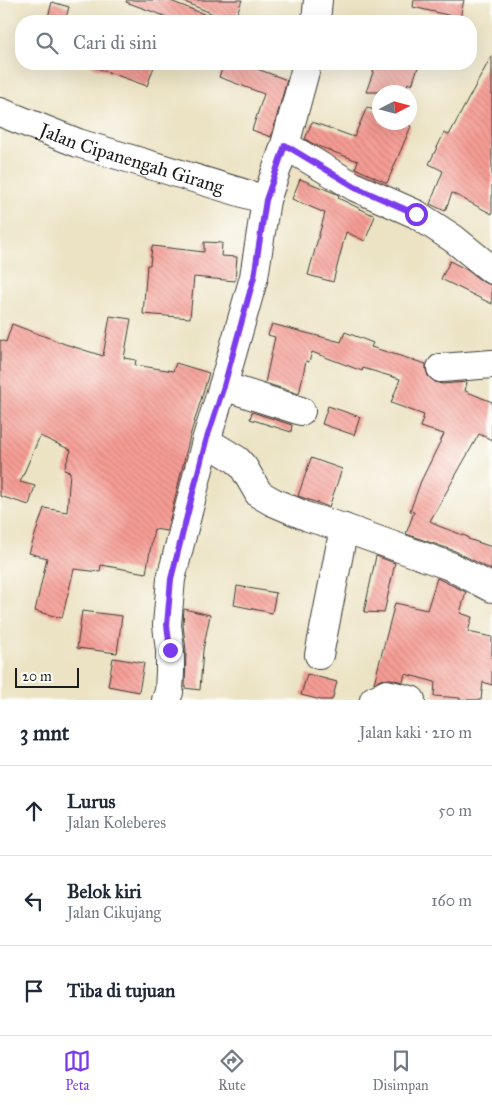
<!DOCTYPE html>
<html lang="id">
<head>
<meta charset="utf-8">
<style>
  :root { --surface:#fff; --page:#f6f6f7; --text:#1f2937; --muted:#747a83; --line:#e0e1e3; --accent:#7c3aed }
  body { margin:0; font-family:"IM FELL Great Primer",serif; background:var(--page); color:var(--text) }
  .compass { position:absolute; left:372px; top:85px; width:45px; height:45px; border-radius:50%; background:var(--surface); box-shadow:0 5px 20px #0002; rotate:84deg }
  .scale { position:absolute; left:15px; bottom:12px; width:64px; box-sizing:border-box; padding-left:5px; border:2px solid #1c1c1c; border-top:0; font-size:14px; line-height:18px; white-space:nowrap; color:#1c1c1c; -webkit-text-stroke:4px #fdfcf7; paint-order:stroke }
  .stop { position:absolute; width:15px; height:15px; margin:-11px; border:4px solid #7c3aed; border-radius:50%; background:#fff }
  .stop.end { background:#7c3aed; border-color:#fff; box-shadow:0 1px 5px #0008 }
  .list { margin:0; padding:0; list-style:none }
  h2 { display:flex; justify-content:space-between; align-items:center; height:65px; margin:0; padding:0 20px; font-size:21px }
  h2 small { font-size:16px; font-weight:400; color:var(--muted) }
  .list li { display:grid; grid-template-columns:32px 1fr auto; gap:15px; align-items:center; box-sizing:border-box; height:90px; padding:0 20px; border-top:1px solid var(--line) }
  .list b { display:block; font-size:19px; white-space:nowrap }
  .list p { margin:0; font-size:16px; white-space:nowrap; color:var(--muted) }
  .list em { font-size:16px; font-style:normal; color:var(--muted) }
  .icon { flex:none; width:28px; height:28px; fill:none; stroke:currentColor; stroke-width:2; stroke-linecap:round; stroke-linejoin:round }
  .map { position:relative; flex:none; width:492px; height:700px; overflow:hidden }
  .search { position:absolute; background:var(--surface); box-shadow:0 5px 20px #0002; left:15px; right:15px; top:15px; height:55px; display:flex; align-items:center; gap:12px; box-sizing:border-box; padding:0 18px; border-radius:20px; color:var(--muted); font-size:19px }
  .sheet { height:335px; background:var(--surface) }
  nav { display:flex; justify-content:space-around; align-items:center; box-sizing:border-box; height:70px; border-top:1px solid var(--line); background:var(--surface); font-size:14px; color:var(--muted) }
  nav a { display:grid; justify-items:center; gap:2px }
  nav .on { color:var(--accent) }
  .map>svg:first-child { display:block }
  .building { fill:url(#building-back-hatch) }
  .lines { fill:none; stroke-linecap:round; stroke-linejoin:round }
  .minor-casing { stroke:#3b3a35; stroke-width:30 }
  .minor { stroke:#fff; stroke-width:28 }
  .route { stroke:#7c3aed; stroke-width:6 }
  .labels { text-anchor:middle; stroke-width:4; stroke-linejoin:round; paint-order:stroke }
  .street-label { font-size:19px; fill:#1c1c1c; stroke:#fdfcf7 }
</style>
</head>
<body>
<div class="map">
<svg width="492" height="700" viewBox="0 0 492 700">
  <defs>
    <pattern id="building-back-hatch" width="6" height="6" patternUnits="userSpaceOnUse" patternTransform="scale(1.25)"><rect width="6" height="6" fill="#f59c94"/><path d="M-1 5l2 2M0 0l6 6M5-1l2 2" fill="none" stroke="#d1867f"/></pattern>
  </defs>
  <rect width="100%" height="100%" fill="#fdfcf7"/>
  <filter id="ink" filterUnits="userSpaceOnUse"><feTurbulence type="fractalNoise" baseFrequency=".02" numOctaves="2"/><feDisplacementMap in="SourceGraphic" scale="10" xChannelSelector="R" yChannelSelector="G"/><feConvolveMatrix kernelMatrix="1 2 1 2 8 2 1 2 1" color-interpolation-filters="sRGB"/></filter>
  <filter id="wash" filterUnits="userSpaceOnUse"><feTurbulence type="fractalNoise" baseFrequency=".0096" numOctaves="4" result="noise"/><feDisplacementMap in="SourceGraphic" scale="20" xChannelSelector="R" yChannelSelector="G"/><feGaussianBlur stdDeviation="1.12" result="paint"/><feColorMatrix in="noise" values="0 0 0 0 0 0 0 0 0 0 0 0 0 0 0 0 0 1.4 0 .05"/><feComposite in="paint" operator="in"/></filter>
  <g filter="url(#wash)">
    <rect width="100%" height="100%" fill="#ece3c4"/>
    <g id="blocks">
      <!-- building -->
      <path class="building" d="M 127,0 L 168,0 L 219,20 L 219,21 L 178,21 L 126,2 Z
        M 180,0 L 242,0 L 234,21 L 230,21 Z
        M 414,0 L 464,0 L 460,18 L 413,7 Z
        M 52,2 L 69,7 L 65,21 L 47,21 Z
        M 492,55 L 492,214 L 452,193 L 445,211 L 430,204 L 443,171 L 429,164 L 444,133 L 449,135 Z
        M 91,64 L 155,64 L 147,86 L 91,66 Z
        M 224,64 L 244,64 L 287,80 L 271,137 L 252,130 L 264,94 L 219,77 Z
        M 376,64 L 419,64 L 412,85 L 408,83 L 405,92 L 366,92 Z
        M 367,107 L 380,113 L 380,122 L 403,122 L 411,126 L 387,183 L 355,168 L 358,161 L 315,145 L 305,139 L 312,122 L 354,137 Z
        M 300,179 L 337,194 L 339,196 L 338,198 L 375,216 L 365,241 L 346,232 L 333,282 L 308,275 L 325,213 L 292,199 Z
        M 204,242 L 222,243 L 221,256 L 237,257 L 235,281 L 194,277 L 190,318 L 143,314 L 147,265 L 150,265 L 152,246 L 204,252 Z
        M 450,261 L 467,270 L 483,282 L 492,285 L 492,304 L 441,279 Z
        M 110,316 L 131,319 L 124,358 L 136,360 L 135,365 L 173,371 L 176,363 L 209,373 L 190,436 L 167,531 L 154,529 L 146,573 L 101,565 L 100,572 L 74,569 L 62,618 L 35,611 L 47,558 L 29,553 L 44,508 L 67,512 L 70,472 L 64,470 L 71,450 L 40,436 L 20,482 L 35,486 L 29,505 L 0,496 L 0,340 L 6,342 L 12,324 L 65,344 L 103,356 Z
        M 272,324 L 341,342 L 345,332 L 373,343 L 371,347 L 426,364 L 426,370 L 428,376 L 435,382 L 442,384 L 467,382 L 465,391 L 492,402 L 492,440 L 479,434 L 430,521 L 436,524 L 436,525 L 468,537 L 468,539 L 492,547 L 492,570 L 455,551 L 406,534 L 414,512 L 410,511 L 421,481 L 444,434 L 420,427 L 424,415 L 391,403 L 400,379 L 363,368 L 362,371 L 312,352 L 309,362 L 306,361 L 299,394 L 265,383 L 275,337 L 268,335 Z
        M 328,406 L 360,417 L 354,435 L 322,424 Z
        M 252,412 L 292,425 L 291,432 L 250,419 Z
        M 311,458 L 342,469 L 329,507 L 298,496 Z
        M 376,556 L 395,563 L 384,613 L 364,612 Z
        M 437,578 L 466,592 L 460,613 L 472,617 L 468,632 L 492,637 L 492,685 L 483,682 L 481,700 L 460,700 L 460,698 L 434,696 L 435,682 L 405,674 L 403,682 L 390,679 L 381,680 L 374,683 L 395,603 L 427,610 Z
        M 237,586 L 276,593 L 272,613 L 234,605 Z
        M 184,609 L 210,615 L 203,650 L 200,690 L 185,688 L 186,650 L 183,625 Z
        M 82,611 L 122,616 L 117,653 L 77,648 Z
        M 113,658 L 144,663 L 139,692 L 108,686 Z
        M 307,674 L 337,682 L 332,700 L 321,700 L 301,695 Z"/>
    </g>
  </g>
  <g filter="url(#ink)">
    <use href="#blocks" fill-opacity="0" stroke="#3b3a35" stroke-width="1"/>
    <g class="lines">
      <defs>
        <g id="minor">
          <path d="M 316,21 L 318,0"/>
          <path id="s1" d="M 0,112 L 78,143 L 266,200"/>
          <path d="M 285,145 L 355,187 L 416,214 L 454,239 L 492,270"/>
          <path d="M 441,368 L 492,364"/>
          <path d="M 223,386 L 301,411"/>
          <path d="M 206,441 L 237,460 L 244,468 L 259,494 L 273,502 L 308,517 L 344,528 L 450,566 L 492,588"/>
          <path d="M 319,655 L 344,528"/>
          <path d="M 166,700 L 169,692 L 170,671 L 170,650 L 167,625 L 171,579 L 206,441 L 223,386 L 254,277 L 266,200 L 285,145 L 307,64"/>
          <path d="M 374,700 L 387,694 L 411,700"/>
        </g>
      </defs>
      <!-- minor casing -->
      <use href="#minor" class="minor-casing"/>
      <!-- minor -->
      <use href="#minor" class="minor"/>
    </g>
  </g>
  <g class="lines" filter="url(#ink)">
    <!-- route -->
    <path class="route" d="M 170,650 L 167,625 L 171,579 L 206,441 L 224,386 L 254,277 L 266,200 L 285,145 L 355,187 L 416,214"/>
  </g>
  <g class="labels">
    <!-- street labels -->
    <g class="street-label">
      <text dy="7" stroke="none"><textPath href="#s1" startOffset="140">Jalan Cipanengah Girang</textPath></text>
    </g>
  </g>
</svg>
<svg class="compass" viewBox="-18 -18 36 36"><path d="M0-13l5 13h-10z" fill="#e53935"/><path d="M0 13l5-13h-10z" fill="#747a83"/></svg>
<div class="scale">20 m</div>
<div class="stop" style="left:416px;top:214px"></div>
<div class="stop end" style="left:170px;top:650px"></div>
<div class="search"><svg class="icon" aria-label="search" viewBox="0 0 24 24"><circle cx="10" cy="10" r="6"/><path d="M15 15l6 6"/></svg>Cari di sini</div>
</div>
<section class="sheet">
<h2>3 mnt<small>Jalan kaki · 210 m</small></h2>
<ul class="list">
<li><svg class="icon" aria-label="ahead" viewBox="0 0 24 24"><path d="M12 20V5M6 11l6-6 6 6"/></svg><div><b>Lurus</b><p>Jalan Koleberes</p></div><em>50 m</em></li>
<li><svg class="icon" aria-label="left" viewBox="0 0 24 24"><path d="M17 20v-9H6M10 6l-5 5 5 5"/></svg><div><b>Belok kiri</b><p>Jalan Cikujang</p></div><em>160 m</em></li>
<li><svg class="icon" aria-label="arrive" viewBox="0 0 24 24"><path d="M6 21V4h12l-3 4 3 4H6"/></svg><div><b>Tiba di tujuan</b></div></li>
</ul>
</section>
<nav>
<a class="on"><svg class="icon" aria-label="map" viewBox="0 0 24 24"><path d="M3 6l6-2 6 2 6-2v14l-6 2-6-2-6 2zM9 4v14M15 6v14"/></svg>Peta</a>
<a><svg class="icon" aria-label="directions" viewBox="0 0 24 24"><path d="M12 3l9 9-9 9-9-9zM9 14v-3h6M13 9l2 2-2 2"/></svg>Rute</a>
<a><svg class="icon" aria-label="saved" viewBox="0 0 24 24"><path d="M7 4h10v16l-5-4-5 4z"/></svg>Disimpan</a>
</nav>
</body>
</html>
